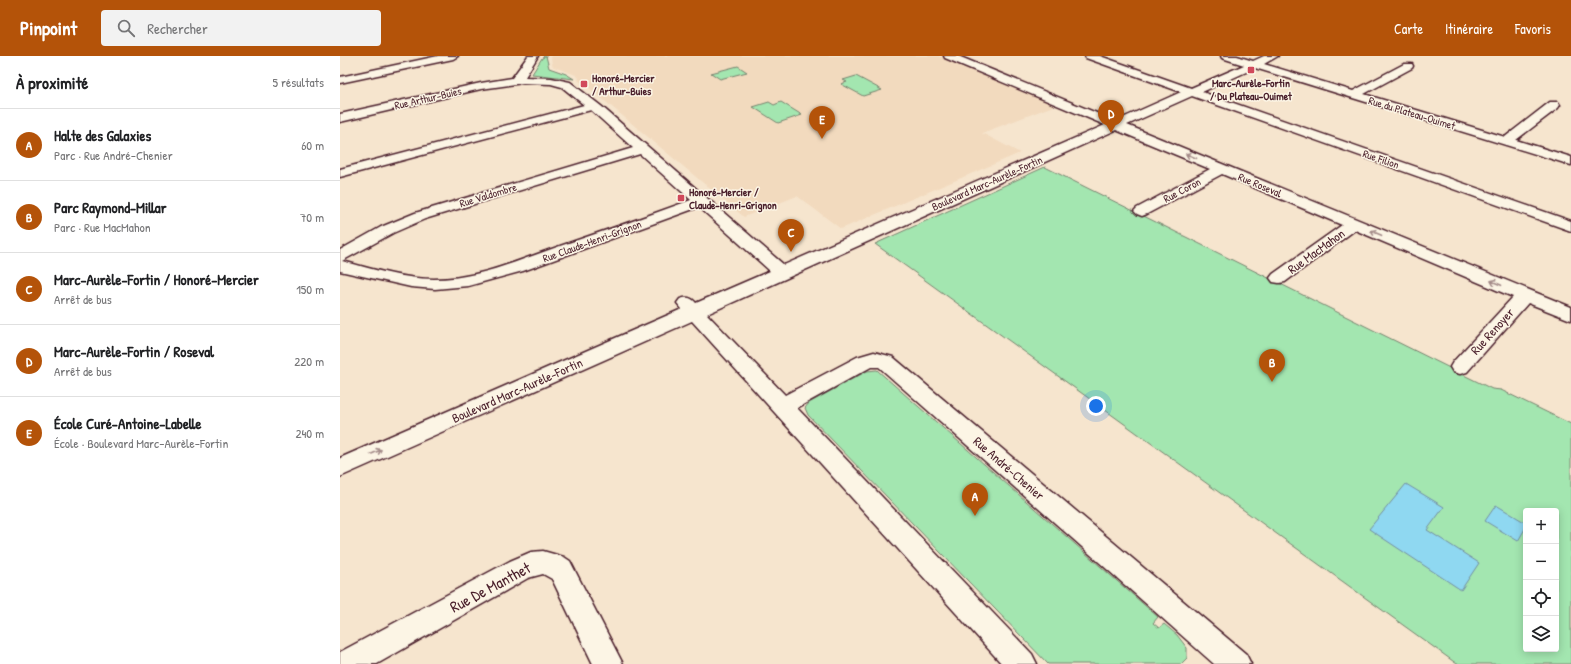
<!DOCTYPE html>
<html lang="fr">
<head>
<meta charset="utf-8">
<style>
  :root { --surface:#fff; --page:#f2f2f2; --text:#202124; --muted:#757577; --line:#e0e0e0; --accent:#b45309 }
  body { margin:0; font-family:"Patrick Hand",sans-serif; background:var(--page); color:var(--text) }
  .controls { position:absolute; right:12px; bottom:12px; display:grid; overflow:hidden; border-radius:4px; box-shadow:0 2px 10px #0003 }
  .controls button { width:36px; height:36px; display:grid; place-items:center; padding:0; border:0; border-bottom:1px solid var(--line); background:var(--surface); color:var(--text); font:20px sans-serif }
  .you { position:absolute; left:756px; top:350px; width:14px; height:14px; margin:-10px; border:3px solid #fff; border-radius:50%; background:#1a73e8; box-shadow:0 0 0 6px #1a73e833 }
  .badge { display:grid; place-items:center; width:26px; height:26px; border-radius:50%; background:var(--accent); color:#fff; font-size:13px; font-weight:700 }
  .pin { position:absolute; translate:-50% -33px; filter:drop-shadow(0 1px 2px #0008) }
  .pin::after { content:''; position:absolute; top:21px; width:14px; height:12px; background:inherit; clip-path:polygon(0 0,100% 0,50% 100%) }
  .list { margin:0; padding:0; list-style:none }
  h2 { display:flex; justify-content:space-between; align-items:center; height:52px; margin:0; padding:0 16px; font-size:17px }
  h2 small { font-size:13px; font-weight:400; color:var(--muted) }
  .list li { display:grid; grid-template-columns:26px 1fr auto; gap:12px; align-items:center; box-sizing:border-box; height:72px; padding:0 16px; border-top:1px solid var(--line) }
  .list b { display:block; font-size:15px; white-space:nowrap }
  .list p { margin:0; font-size:13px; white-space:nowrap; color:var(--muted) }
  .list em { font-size:13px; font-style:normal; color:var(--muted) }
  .icon { flex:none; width:22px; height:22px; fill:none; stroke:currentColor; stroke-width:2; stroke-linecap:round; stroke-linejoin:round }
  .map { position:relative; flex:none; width:1231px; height:608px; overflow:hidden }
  header { display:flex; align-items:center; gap:24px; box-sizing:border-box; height:56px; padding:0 20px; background:var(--accent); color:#fff }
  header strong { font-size:19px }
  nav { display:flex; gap:22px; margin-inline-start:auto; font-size:14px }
  .search { width:280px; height:36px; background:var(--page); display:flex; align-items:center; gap:10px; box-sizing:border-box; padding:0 14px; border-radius:4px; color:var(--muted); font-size:15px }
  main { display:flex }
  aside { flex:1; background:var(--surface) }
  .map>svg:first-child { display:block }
  .built { fill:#f2dabe }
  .green { fill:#a3e6b0; stroke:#76826e; fill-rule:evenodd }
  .water { fill:#8fd8f1; stroke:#738ea2 }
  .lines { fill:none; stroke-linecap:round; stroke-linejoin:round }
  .street-casing { stroke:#4a1f2b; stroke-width:3 }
  .street { fill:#fcf5e5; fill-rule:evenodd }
  .oneway { stroke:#a38a88 }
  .poi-dot { fill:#d1495b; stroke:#fcf5e5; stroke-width:1.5 }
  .labels { text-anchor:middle; stroke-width:3; stroke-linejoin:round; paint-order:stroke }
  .far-poi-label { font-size:11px; font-weight:bold; fill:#4a1f2b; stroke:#fcf5e5; text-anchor:start }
  .far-street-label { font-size:11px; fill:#4a1f2b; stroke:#fcf5e5 }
  .street-label { font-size:13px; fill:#4a1f2b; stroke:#fcf5e5 }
  .near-street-label { font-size:16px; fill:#4a1f2b; stroke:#fcf5e5 }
</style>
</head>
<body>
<header>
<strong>Pinpoint</strong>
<div class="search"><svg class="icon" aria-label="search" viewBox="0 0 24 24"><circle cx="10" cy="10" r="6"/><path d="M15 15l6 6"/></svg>Rechercher</div>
<nav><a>Carte</a><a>Itinéraire</a><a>Favoris</a></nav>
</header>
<main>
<aside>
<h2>À proximité<small>5 résultats</small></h2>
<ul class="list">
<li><span class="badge">A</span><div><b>Halte des Galaxies</b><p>Parc · Rue André-Chenier</p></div><em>60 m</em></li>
<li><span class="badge">B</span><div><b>Parc Raymond-Millar</b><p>Parc · Rue MacMahon</p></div><em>70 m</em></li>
<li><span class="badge">C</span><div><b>Marc-Aurèle-Fortin / Honoré-Mercier</b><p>Arrêt de bus</p></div><em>150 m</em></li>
<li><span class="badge">D</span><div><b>Marc-Aurèle-Fortin / Roseval</b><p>Arrêt de bus</p></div><em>220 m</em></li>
<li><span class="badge">E</span><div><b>École Curé-Antoine-Labelle</b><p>École · Boulevard Marc-Aurèle-Fortin</p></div><em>240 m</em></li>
</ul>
</aside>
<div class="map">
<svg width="1231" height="608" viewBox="0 0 1231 608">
  <rect width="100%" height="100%" fill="#f6e5ce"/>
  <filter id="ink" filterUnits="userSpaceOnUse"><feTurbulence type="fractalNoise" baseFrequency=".025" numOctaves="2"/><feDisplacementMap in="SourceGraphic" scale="8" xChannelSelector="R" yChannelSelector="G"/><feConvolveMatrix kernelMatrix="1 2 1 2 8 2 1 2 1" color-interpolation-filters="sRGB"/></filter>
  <g filter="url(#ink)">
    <!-- built -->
    <path class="built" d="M 211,0 L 598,0 L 716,49 L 642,77 L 680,97 L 501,173 L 457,140 L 404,161 L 248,31 L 238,24 L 239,22 L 236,19 L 214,11 L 212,9 Z"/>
    <!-- green -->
    <path class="green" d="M 203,0 L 206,0 L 209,12 L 226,18 L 234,23 L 192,18 L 202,2 L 204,1 Z
      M 398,10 L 407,16 L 380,23 L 371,17 Z
      M 516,20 L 542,34 L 523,40 L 501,28 L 507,26 L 503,24 Z
      M 429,46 L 434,49 L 441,46 L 462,59 L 438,67 L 413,51 Z
      M 705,111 L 1152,333 L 1161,334 L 1231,368 L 1231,608 L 1117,608 L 535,188 ZM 1186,455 L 1216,455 L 1216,593 L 1186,593 Z
      M 537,314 L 818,561 L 813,567 L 819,572 L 824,568 L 837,579 L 847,592 L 847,602 L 841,608 L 708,608 L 468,359 L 465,352 L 469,347 L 527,315 Z"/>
    <!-- water -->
    <path class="water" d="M 1066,428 L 1104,451 L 1087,474 L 1139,507 L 1121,534 L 1029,473 Z
      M 1156,449 L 1186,467 L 1186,471 L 1178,485 L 1145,465 Z"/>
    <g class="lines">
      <defs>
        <path id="street" d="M 98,0 L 118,0 L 113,3 L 0,27 L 0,21 Z
          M 188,0 L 198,0 L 185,21 L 211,22 L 230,26 L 261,50 L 444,209 L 765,69 L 605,2 L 604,0 L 618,0 L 776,65 L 841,36 L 746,2 L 745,0 L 760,0 L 851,32 L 904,9 L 882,2 L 881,0 L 897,0 L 913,5 L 924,0 L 938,0 L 924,8 L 1013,35 L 1064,8 L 1072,8 L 1073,10 L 1072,12 L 1024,38 L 1165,81 L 1210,46 L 1218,46 L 1220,49 L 1218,52 L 1176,84 L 1231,101 L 1231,109 L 915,12 L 862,36 L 1231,165 L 1231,175 L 852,40 L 787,69 L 1231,251 L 1231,264 L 1188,247 L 1127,316 L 1120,318 L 1113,316 L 1110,311 L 1113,306 L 1173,241 L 1015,174 L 945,226 L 939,227 L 933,226 L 930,222 L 933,218 L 1002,169 L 882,118 L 807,158 L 802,160 L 797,158 L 794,155 L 797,152 L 870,113 L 776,74 L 367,258 L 445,339 L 517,301 L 534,296 L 553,301 L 906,598 L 911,608 L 874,608 L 539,311 L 531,311 L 457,352 L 692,598 L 697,608 L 662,608 L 352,265 L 0,421 L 0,402 L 342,253 L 337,247 L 340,243 C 347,241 351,241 356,247 L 430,215 L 359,151 L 183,215 L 128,230 L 95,233 L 71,231 L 0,215 L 0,194 L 41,171 L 75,157 L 293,92 L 251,54 L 0,121 L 0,113 L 244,49 L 222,31 L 211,28 L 183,27 L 141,33 L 0,66 L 0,58 L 141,27 L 172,22 ZM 300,98 L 351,144 C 308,160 264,175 220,190 C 179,204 139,223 94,223 C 63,223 33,213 2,205 L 53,177 L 85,163 Z
          M 203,495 L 224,501 L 230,505 L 283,608 L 253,608 L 212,523 L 203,518 L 188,522 L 37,608 L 0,608 L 0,596 L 170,505 L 191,496 Z"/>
      </defs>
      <!-- street casing -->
      <use href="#street" class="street-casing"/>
      <!-- street -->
      <use href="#street" class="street"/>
    </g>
    <!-- one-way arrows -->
    <defs><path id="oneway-shaft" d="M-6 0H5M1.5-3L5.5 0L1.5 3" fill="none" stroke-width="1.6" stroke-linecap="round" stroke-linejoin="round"/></defs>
    <g class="oneway">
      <use href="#oneway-shaft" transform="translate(851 100) rotate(-157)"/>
      <use href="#oneway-shaft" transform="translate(1036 177) rotate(-157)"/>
      <use href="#oneway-shaft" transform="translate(1156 227) rotate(-157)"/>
      <use href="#oneway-shaft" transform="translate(36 396) rotate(-24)"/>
    </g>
  </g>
  <!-- markers -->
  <g class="poi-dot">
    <rect x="907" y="10" width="8" height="8" rx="2"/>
    <rect x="240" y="24" width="8" height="8" rx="2"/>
    <rect x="337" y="138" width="8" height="8" rx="2"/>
  </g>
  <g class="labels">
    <!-- far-poi labels -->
    <g class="far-poi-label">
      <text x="252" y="26">Honoré-Mercier<tspan x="252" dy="13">/ Arthur-Buies</tspan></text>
      <text x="911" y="31" text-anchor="middle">Marc-Aurèle-Fortin<tspan x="911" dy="13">/ Du Plateau-Ouimet</tspan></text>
      <text x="349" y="140">Honoré-Mercier /<tspan x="349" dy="13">Claude-Henri-Grignon</tspan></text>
    </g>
    <!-- far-street labels -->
    <g class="far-street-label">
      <text transform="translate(88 42) rotate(-13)" y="4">Rue Arthur-Buies</text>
      <text transform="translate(1072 57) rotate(17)" y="4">Rue du Plateau-Ouimet</text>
      <text transform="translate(1041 103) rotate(19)" y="4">Rue Filion</text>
      <text transform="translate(647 127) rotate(-24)" y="4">Boulevard Marc-Aurèle-Fortin</text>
      <text transform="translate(920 129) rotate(23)" y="4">Rue Roseval</text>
      <text transform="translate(842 134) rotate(-28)" y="4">Rue Coron</text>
      <text transform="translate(148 139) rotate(-17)" y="4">Rue Valdombre</text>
      <text transform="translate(252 185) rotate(-20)" y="4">Rue Claude-Henri-Grignon</text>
    </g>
    <!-- street labels -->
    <g class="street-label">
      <text transform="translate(976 195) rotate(-36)" y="5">Rue MacMahon</text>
      <text transform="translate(1152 275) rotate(-48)" y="5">Rue Renoyer</text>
      <text transform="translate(177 334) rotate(-24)" y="5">Boulevard Marc-Aurèle-Fortin</text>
      <text transform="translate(669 412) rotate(41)" y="5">Rue André-Chenier</text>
    </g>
    <!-- near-street labels -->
    <g class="near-street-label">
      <text transform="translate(150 531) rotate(-28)" y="6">Rue De Manthet</text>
    </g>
  </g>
</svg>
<div class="controls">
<button>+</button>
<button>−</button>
<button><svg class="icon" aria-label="locate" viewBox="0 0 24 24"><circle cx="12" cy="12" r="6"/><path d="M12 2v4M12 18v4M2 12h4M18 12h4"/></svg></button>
<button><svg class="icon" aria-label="layers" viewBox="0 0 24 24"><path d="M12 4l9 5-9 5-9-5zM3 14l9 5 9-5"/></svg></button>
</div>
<div class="you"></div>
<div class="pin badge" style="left:635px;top:460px">A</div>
<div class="pin badge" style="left:932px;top:326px">B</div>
<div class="pin badge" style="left:451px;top:196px">C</div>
<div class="pin badge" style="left:771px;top:77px">D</div>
<div class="pin badge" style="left:482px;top:83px">E</div>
</div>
</main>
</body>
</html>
